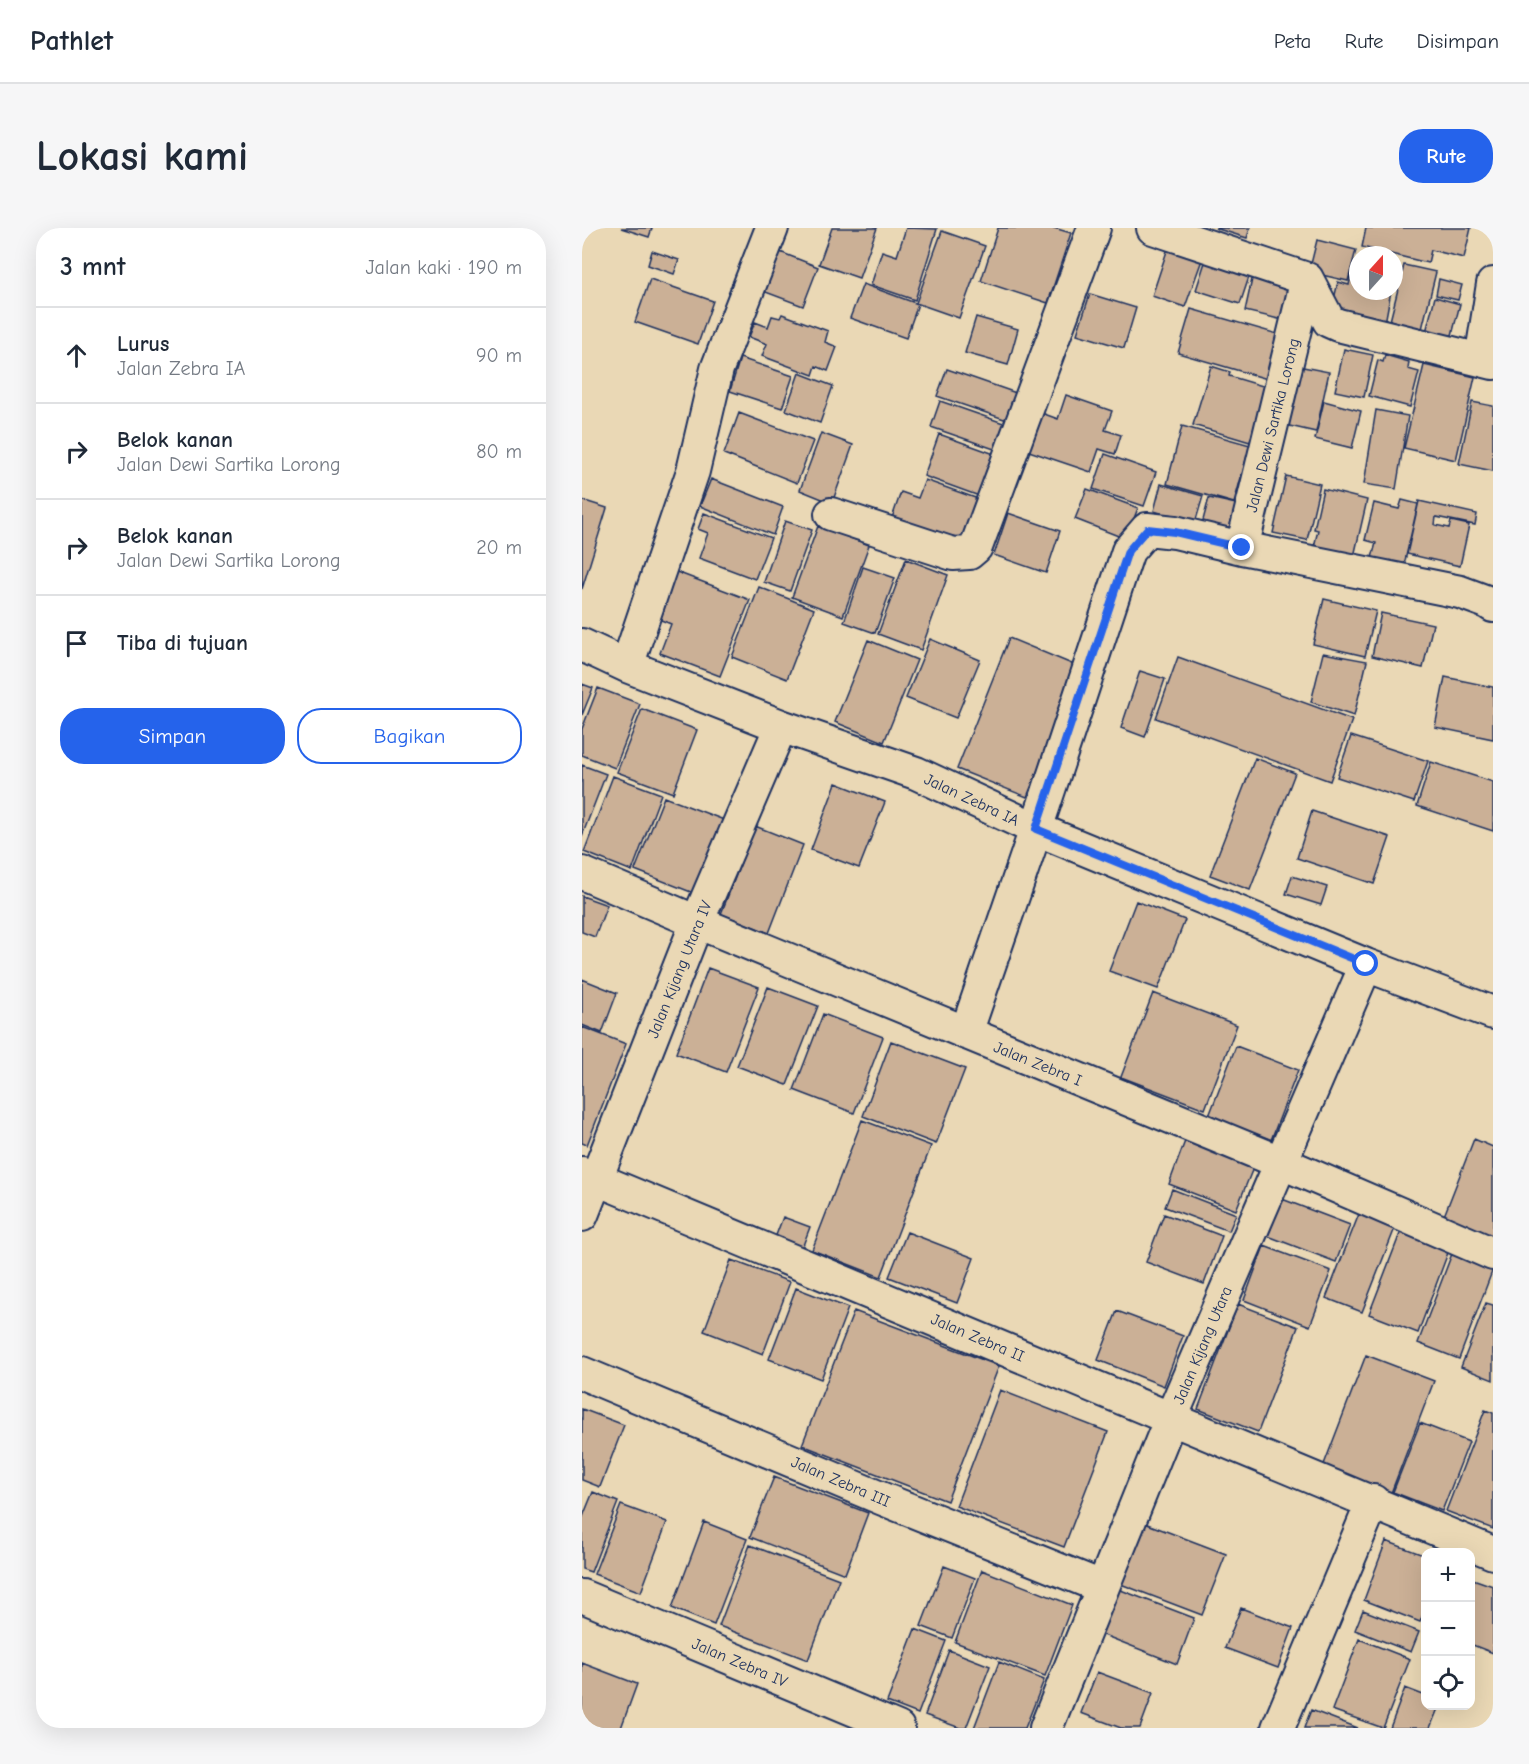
<!DOCTYPE html>
<html lang="id">
<head>
<meta charset="utf-8">
<style>
  :root { --surface:#fff; --page:#f6f6f7; --text:#1f2937; --muted:#747a83; --line:#e0e1e3; --accent:#2563eb }
  body { margin:0; font-family:"Comic Neue",sans-serif; background:var(--page); color:var(--text) }
  .controls { position:absolute; right:18px; bottom:18px; display:grid; overflow:hidden; border-radius:12px; box-shadow:0 6px 24px #0002 }
  .controls button { width:54px; height:54px; display:grid; place-items:center; padding:0; border:0; border-bottom:2px solid var(--line); background:var(--surface); color:var(--text); font:30px sans-serif }
  .compass { position:absolute; left:767px; top:18px; width:54px; height:54px; border-radius:50%; background:var(--surface); box-shadow:0 6px 24px #0002; rotate:21deg }
  .stop { position:absolute; width:18px; height:18px; margin:-14px; border:4px solid #2563eb; border-radius:50%; background:#fff }
  .stop.end { background:#2563eb; border-color:#fff; box-shadow:0 2px 6px #0008 }
  .list { margin:0; padding:0; list-style:none }
  h2 { display:flex; justify-content:space-between; align-items:center; height:78px; margin:0; padding:0 24px; font-size:26px }
  h2 small { font-size:20px; font-weight:400; color:var(--muted) }
  .list li { display:grid; grid-template-columns:39px 1fr auto; gap:18px; align-items:center; box-sizing:border-box; height:96px; padding:0 24px; border-top:2px solid var(--line) }
  .list b { display:block; font-size:22px; white-space:nowrap }
  .list p { margin:0; font-size:20px; white-space:nowrap; color:var(--muted) }
  .list em { font-size:20px; font-style:normal; color:var(--muted) }
  .actions { display:flex; gap:12px; padding:18px 24px }
  .actions a { flex:1; padding:14px 0; border:2px solid var(--accent); border-radius:24px; text-align:center; font-size:21px; color:var(--accent) }
  .actions .main { background:var(--accent); color:#fff }
  .icon { flex:none; width:33px; height:33px; fill:none; stroke:currentColor; stroke-width:2; stroke-linecap:round; stroke-linejoin:round }
  .map { position:relative; flex:none; width:911px; height:1500px; overflow:hidden; border-radius:24px }
  header { display:flex; align-items:center; gap:36px; box-sizing:border-box; height:84px; padding:0 30px; background:var(--surface); border-bottom:2px solid var(--line) }
  header strong { font-size:28px }
  nav { display:flex; gap:33px; margin-inline-start:auto; font-size:21px }
  .intro { display:flex; align-items:center; justify-content:space-between; box-sizing:border-box; height:144px; padding:0 36px }
  h1 { margin:0; font-size:42px }
  .button { padding:15px 27px; border-radius:24px; background:var(--accent); color:#fff; font-size:21px; font-weight:700 }
  main { display:flex; gap:36px; padding:0 36px }
  aside { flex:1; background:var(--surface); border-radius:24px; box-shadow:0 6px 24px #0002 }
  .map>svg:first-child { display:block }
  .building { fill:#cbb096; stroke:#1b2f5e; stroke-width:1.5 }
  .lines { fill:none; stroke-linecap:round; stroke-linejoin:round }
  .minor-casing { stroke:#1b2f5e; stroke-width:36 }
  .minor { stroke:#ead8b5; stroke-width:32 }
  .route { stroke:#2563eb; stroke-width:8 }
  .labels { text-anchor:middle; stroke-width:4.5; stroke-linejoin:round; paint-order:stroke }
  .street-label { font-size:16px; fill:#1b2f5e; stroke:#ead8b5 }
</style>
</head>
<body>
<header>
<strong>Pathlet</strong>
<nav><a>Peta</a><a>Rute</a><a>Disimpan</a></nav>
</header>
<div class="intro"><h1>Lokasi kami</h1><a class="button">Rute</a></div>
<main>
<aside>
<h2>3 mnt<small>Jalan kaki · 190 m</small></h2>
<ul class="list">
<li><svg class="icon" aria-label="ahead" viewBox="0 0 24 24"><path d="M12 20V5M6 11l6-6 6 6"/></svg><div><b>Lurus</b><p>Jalan Zebra IA</p></div><em>90 m</em></li>
<li><svg class="icon" aria-label="right" viewBox="0 0 24 24"><path d="M7 20v-9h11M14 6l5 5-5 5"/></svg><div><b>Belok kanan</b><p>Jalan Dewi Sartika Lorong</p></div><em>80 m</em></li>
<li><svg class="icon" aria-label="right" viewBox="0 0 24 24"><path d="M7 20v-9h11M14 6l5 5-5 5"/></svg><div><b>Belok kanan</b><p>Jalan Dewi Sartika Lorong</p></div><em>20 m</em></li>
<li><svg class="icon" aria-label="arrive" viewBox="0 0 24 24"><path d="M6 21V4h12l-3 4 3 4H6"/></svg><div><b>Tiba di tujuan</b></div></li>
</ul>
<div class="actions"><a class="main">Simpan</a><a>Bagikan</a></div>
</aside>
<div class="map">
<svg width="911" height="1500" viewBox="0 0 911 1500">
  <rect width="100%" height="100%" fill="#ead8b5"/>
  <filter id="ink" filterUnits="userSpaceOnUse"><feTurbulence type="fractalNoise" baseFrequency=".0167" numOctaves="2"/><feDisplacementMap in="SourceGraphic" scale="12" xChannelSelector="R" yChannelSelector="G"/><feConvolveMatrix kernelMatrix="1 2 1 2 8 2 1 2 1" color-interpolation-filters="sRGB"/></filter>
  <g filter="url(#ink)">
    <!-- building -->
    <path class="building" d="M 39,0 L 70,0 L 67,9 Z
      M 250,0 L 295,0 L 277,50 L 237,36 Z
      M 324,0 L 355,1 L 333,72 L 289,57 L 300,23 L 315,28 Z
      M 416,0 L 472,0 L 489,5 L 466,75 L 399,53 Z
      M 633,0 L 668,0 L 665,10 Z
      M 784,0 L 889,0 L 882,30 L 849,22 L 846,35 L 780,19 Z
      M 360,3 L 403,18 L 377,90 L 334,75 Z
      M 735,12 L 774,22 L 766,53 L 727,44 Z
      M 587,17 L 621,29 L 603,79 L 570,68 Z
      M 188,20 L 236,39 L 221,78 L 173,60 Z
      M 70,23 L 97,32 L 92,46 L 66,37 Z
      M 625,28 L 669,43 L 658,76 L 614,62 Z
      M 822,37 L 854,44 L 839,105 L 807,97 Z
      M 672,42 L 710,51 L 701,92 L 663,83 Z
      M 769,47 L 776,48 L 776,63 L 809,63 L 803,95 L 749,84 L 756,54 L 767,57 Z
      M 68,51 L 131,73 L 116,116 L 53,94 Z
      M 857,51 L 880,57 L 876,72 L 854,67 Z
      M 281,56 L 336,76 L 324,110 L 268,90 Z
      M 508,66 L 554,80 L 542,120 L 495,106 Z
      M 853,69 L 878,76 L 869,111 L 844,104 Z
      M 609,81 L 702,108 L 689,152 L 596,125 Z
      M 200,86 L 246,103 L 243,114 L 255,119 L 246,143 L 234,138 L 231,147 L 180,128 L 185,116 L 167,109 L 173,94 L 186,99 L 190,88 L 198,90 Z
      M 394,89 L 436,101 L 426,137 L 383,125 Z
      M 762,121 L 791,127 L 782,169 L 753,163 Z
      M 803,127 L 827,134 L 826,141 L 837,144 L 828,179 L 787,168 L 796,132 L 801,134 Z
      M 158,130 L 211,148 L 200,180 L 148,163 Z
      M 842,137 L 893,149 L 874,232 L 822,220 Z
      M 629,138 L 648,144 L 647,148 L 684,159 L 668,214 L 611,197 Z
      M 716,138 L 747,144 L 734,204 L 703,197 Z
      M 365,141 L 437,166 L 428,193 L 355,168 Z
      M 217,145 L 251,158 L 238,195 L 204,182 Z
      M 484,167 L 530,183 L 523,202 L 539,207 L 533,226 L 517,221 L 509,244 L 441,221 L 454,183 L 476,191 Z
      M 358,173 L 427,197 L 418,223 L 349,199 Z
      M 742,173 L 779,183 L 770,220 L 733,211 Z
      M 890,174 L 911,178 L 911,243 L 877,236 Z
      M 794,182 L 826,188 L 814,261 L 782,256 Z
      M 157,185 L 231,213 L 215,255 L 142,226 Z
      M 600,198 L 668,217 L 652,275 L 585,256 Z
      M 239,205 L 271,217 L 250,275 L 218,262 Z
      M 357,206 L 415,227 L 400,269 L 342,248 Z
      M 523,226 L 574,244 L 562,278 L 511,261 Z
      M 704,248 L 738,256 L 725,312 L 691,305 Z
      M 129,251 L 201,279 L 191,307 L 118,278 Z
      M 343,252 L 399,272 L 382,317 L 310,290 L 319,264 L 336,270 Z
      M 579,256 L 621,268 L 613,295 L 572,283 Z
      M 505,261 L 556,280 L 544,311 L 493,291 Z
      M 741,261 L 785,272 L 771,333 L 731,323 L 736,302 L 732,301 Z
      M 627,270 L 663,278 L 656,305 L 620,296 Z
      M 0,272 L 25,280 L 0,361 Z
      M 820,272 L 836,276 L 822,337 L 790,330 L 794,315 L 783,312 L 792,275 L 817,281 Z
      M 837,273 L 895,286 L 893,297 L 854,289 L 853,297 L 867,300 L 869,293 L 887,297 L 878,338 L 825,326 Z
      M 122,285 L 189,310 L 173,351 L 117,330 L 126,305 L 116,301 Z
      M 426,285 L 478,303 L 464,345 L 412,327 Z
      M 203,293 L 230,302 L 208,363 L 182,354 Z
      M 236,298 L 287,317 L 261,388 L 210,369 Z
      M 324,331 L 366,347 L 339,422 L 296,406 Z
      M 281,339 L 313,350 L 293,405 L 262,394 Z
      M 92,343 L 168,372 L 138,448 L 78,425 L 89,396 L 74,390 Z
      M 177,359 L 232,381 L 205,451 L 150,429 Z
      M 742,371 L 794,383 L 783,428 L 731,416 Z
      M 799,385 L 851,396 L 841,440 L 790,428 Z
      M 427,410 L 497,439 L 445,569 L 375,541 Z
      M 348,411 L 398,432 L 374,490 L 324,470 Z
      M 286,412 L 335,432 L 302,514 L 253,494 Z
      M 741,425 L 785,433 L 772,488 L 729,474 Z
      M 596,429 L 770,492 L 748,553 L 574,490 Z
      M 558,443 L 583,451 L 563,509 L 539,500 Z
      M 863,449 L 911,459 L 911,511 L 853,499 Z
      M 0,456 L 11,460 L 0,487 Z
      M 16,460 L 58,476 L 33,540 L 0,527 L 0,501 Z
      M 60,481 L 115,502 L 91,565 L 35,544 Z
      M 769,508 L 846,533 L 832,574 L 755,549 Z
      M 673,530 L 713,545 L 668,662 L 628,647 Z
      M 849,534 L 911,554 L 911,603 L 835,578 Z
      M 0,537 L 24,546 L 0,608 Z
      M 31,548 L 79,566 L 50,643 L 2,624 Z
      M 254,555 L 303,574 L 277,640 L 229,622 Z
      M 82,569 L 142,592 L 114,666 L 53,642 Z
      M 730,583 L 808,609 L 792,656 L 715,630 Z
      M 173,598 L 221,617 L 187,705 L 139,686 Z
      M 710,648 L 745,659 L 739,677 L 704,666 Z
      M 0,668 L 25,677 L 13,709 L 0,704 Z
      M 554,673 L 603,692 L 576,761 L 527,743 Z
      M 126,740 L 177,759 L 144,844 L 94,825 Z
      M 0,751 L 35,765 L 20,805 L 0,797 Z
      M 186,759 L 236,778 L 205,857 L 155,838 Z
      M 571,765 L 655,797 L 623,881 L 539,849 Z
      M 241,786 L 301,809 L 272,885 L 212,862 Z
      M 0,799 L 44,816 L 5,917 L 0,915 Z
      M 309,813 L 383,841 L 354,916 L 281,888 Z
      M 654,818 L 716,842 L 689,912 L 627,888 Z
      M 280,892 L 349,918 L 299,1049 L 230,1022 Z
      M 892,911 L 911,919 L 911,1013 L 860,993 Z
      M 603,913 L 671,940 L 654,982 L 587,956 Z
      M 590,961 L 654,986 L 647,1003 L 583,979 Z
      M 700,971 L 768,997 L 754,1034 L 686,1008 Z
      M 582,986 L 640,1008 L 622,1056 L 564,1034 Z
      M 777,986 L 813,1000 L 780,1084 L 744,1070 Z
      M 201,989 L 228,999 L 220,1020 L 193,1010 Z
      M 819,1003 L 867,1022 L 836,1105 L 787,1086 Z
      M 325,1004 L 392,1030 L 375,1075 L 307,1049 Z
      M 682,1018 L 749,1043 L 728,1098 L 662,1072 Z
      M 871,1023 L 911,1041 L 877,1131 L 836,1115 Z
      M 149,1032 L 208,1054 L 181,1126 L 122,1103 Z
      M 214,1060 L 266,1080 L 239,1151 L 187,1131 Z
      M 904,1075 L 911,1077 L 911,1152 L 879,1139 Z
      M 656,1076 L 716,1099 L 676,1204 L 616,1181 Z
      M 272,1083 L 417,1138 L 365,1273 L 220,1217 Z
      M 535,1083 L 601,1108 L 582,1158 L 516,1132 Z
      M 784,1127 L 852,1153 L 809,1265 L 741,1239 Z
      M 418,1162 L 526,1204 L 482,1319 L 374,1278 Z
      M 0,1181 L 42,1197 L 18,1259 L 0,1252 Z
      M 903,1182 L 911,1185 L 911,1301 L 864,1283 Z
      M 838,1195 L 887,1214 L 860,1283 L 811,1264 Z
      M 192,1249 L 286,1285 L 263,1346 L 168,1309 Z
      M 11,1264 L 36,1274 L 9,1344 L 0,1341 L 0,1291 Z
      M 39,1277 L 85,1294 L 59,1364 L 12,1346 Z
      M 122,1294 L 165,1311 L 132,1397 L 90,1380 Z
      M 560,1294 L 644,1326 L 620,1387 L 536,1355 Z
      M 804,1313 L 844,1328 L 844,1379 L 838,1394 L 782,1372 Z
      M 168,1317 L 257,1351 L 226,1432 L 137,1398 Z
      M 362,1338 L 393,1350 L 370,1410 L 339,1398 Z
      M 400,1342 L 490,1377 L 463,1448 L 373,1414 Z
      M 888,1350 L 911,1358 L 911,1425 L 888,1416 Z
      M 536,1361 L 612,1390 L 595,1436 L 519,1406 Z
      M 659,1380 L 711,1400 L 696,1440 L 643,1420 Z
      M 781,1382 L 837,1404 L 829,1424 L 773,1402 Z
      M 333,1401 L 364,1413 L 336,1486 L 305,1474 Z
      M 777,1411 L 828,1431 L 801,1500 L 750,1482 Z
      M 367,1422 L 408,1438 L 384,1500 L 378,1500 L 343,1487 Z
      M 417,1434 L 462,1452 L 443,1500 L 392,1500 Z
      M 0,1435 L 55,1456 L 39,1500 L 0,1500 Z
      M 515,1444 L 571,1465 L 558,1500 L 539,1500 L 499,1485 Z
      M 823,1460 L 844,1468 L 844,1478 L 857,1478 L 848,1500 L 808,1500 Z
      M 729,1482 L 776,1500 L 722,1500 Z"/>
    <g class="lines">
      <defs>
        <path id="minor" d="M 571,0 L 725,51 L 747,93 L 756,97 L 911,135
          M 899,132 L 911,56
          M 249,286 L 371,326 L 387,325 L 394,319 L 512,0
          M 660,320 L 878,364 L 905,374 L 911,378
          M 0,417 L 45,438 L 199,498 L 334,545 L 454,601 L 784,737 L 911,785
          M 45,438 L 111,243 L 135,141 L 190,0
          M 0,645 L 115,694 L 698,934 L 911,1026
          M 384,805 L 454,601 L 546,323 L 565,301 L 593,304 L 660,320 L 725,51
          M 0,945 L 911,1325
          M 0,987 L 115,694 L 199,498
          M 0,1145 L 301,1271 L 520,1359
          M 0,1368 L 316,1500
          M 464,1500 L 589,1190 L 784,737
          M 696,1500 L 791,1273"/>
      </defs>
      <!-- minor casing -->
      <use href="#minor" class="minor-casing"/>
      <!-- minor -->
      <use href="#minor" class="minor"/>
    </g>
  </g>
  <g class="lines" filter="url(#ink)">
    <!-- route -->
    <path class="route" d="M 660,320 L 593,304 L 565,301 L 546,323 L 454,601 L 784,736"/>
  </g>
  <g class="labels">
    <!-- street labels -->
    <g class="street-label">
      <text transform="translate(690 197) rotate(-76)" y="6">Jalan Dewi Sartika Lorong</text>
      <text transform="translate(390 571) rotate(25)" y="6">Jalan Zebra IA</text>
      <text transform="translate(97 741) rotate(-68)" y="6">Jalan Kijang Utara IV</text>
      <text transform="translate(456 835) rotate(22)" y="6">Jalan Zebra I</text>
      <text transform="translate(396 1109) rotate(23)" y="6">Jalan Zebra II</text>
      <text transform="translate(620 1117) rotate(-67)" y="6">Jalan Kijang Utara</text>
      <text transform="translate(259 1253) rotate(23)" y="6">Jalan Zebra III</text>
      <text transform="translate(158 1434) rotate(23)" y="6">Jalan Zebra IV</text>
    </g>
  </g>
</svg>
<div class="controls">
<button>+</button>
<button>−</button>
<button><svg class="icon" aria-label="locate" viewBox="0 0 24 24"><circle cx="12" cy="12" r="6"/><path d="M12 2v4M12 18v4M2 12h4M18 12h4"/></svg></button>
</div>
<svg class="compass" viewBox="-18 -18 36 36"><path d="M0-13l5 13h-10z" fill="#e53935"/><path d="M0 13l5-13h-10z" fill="#747a83"/></svg>
<div class="stop" style="left:784px;top:736px"></div>
<div class="stop end" style="left:660px;top:320px"></div>
</div>
</main>
</body>
</html>
